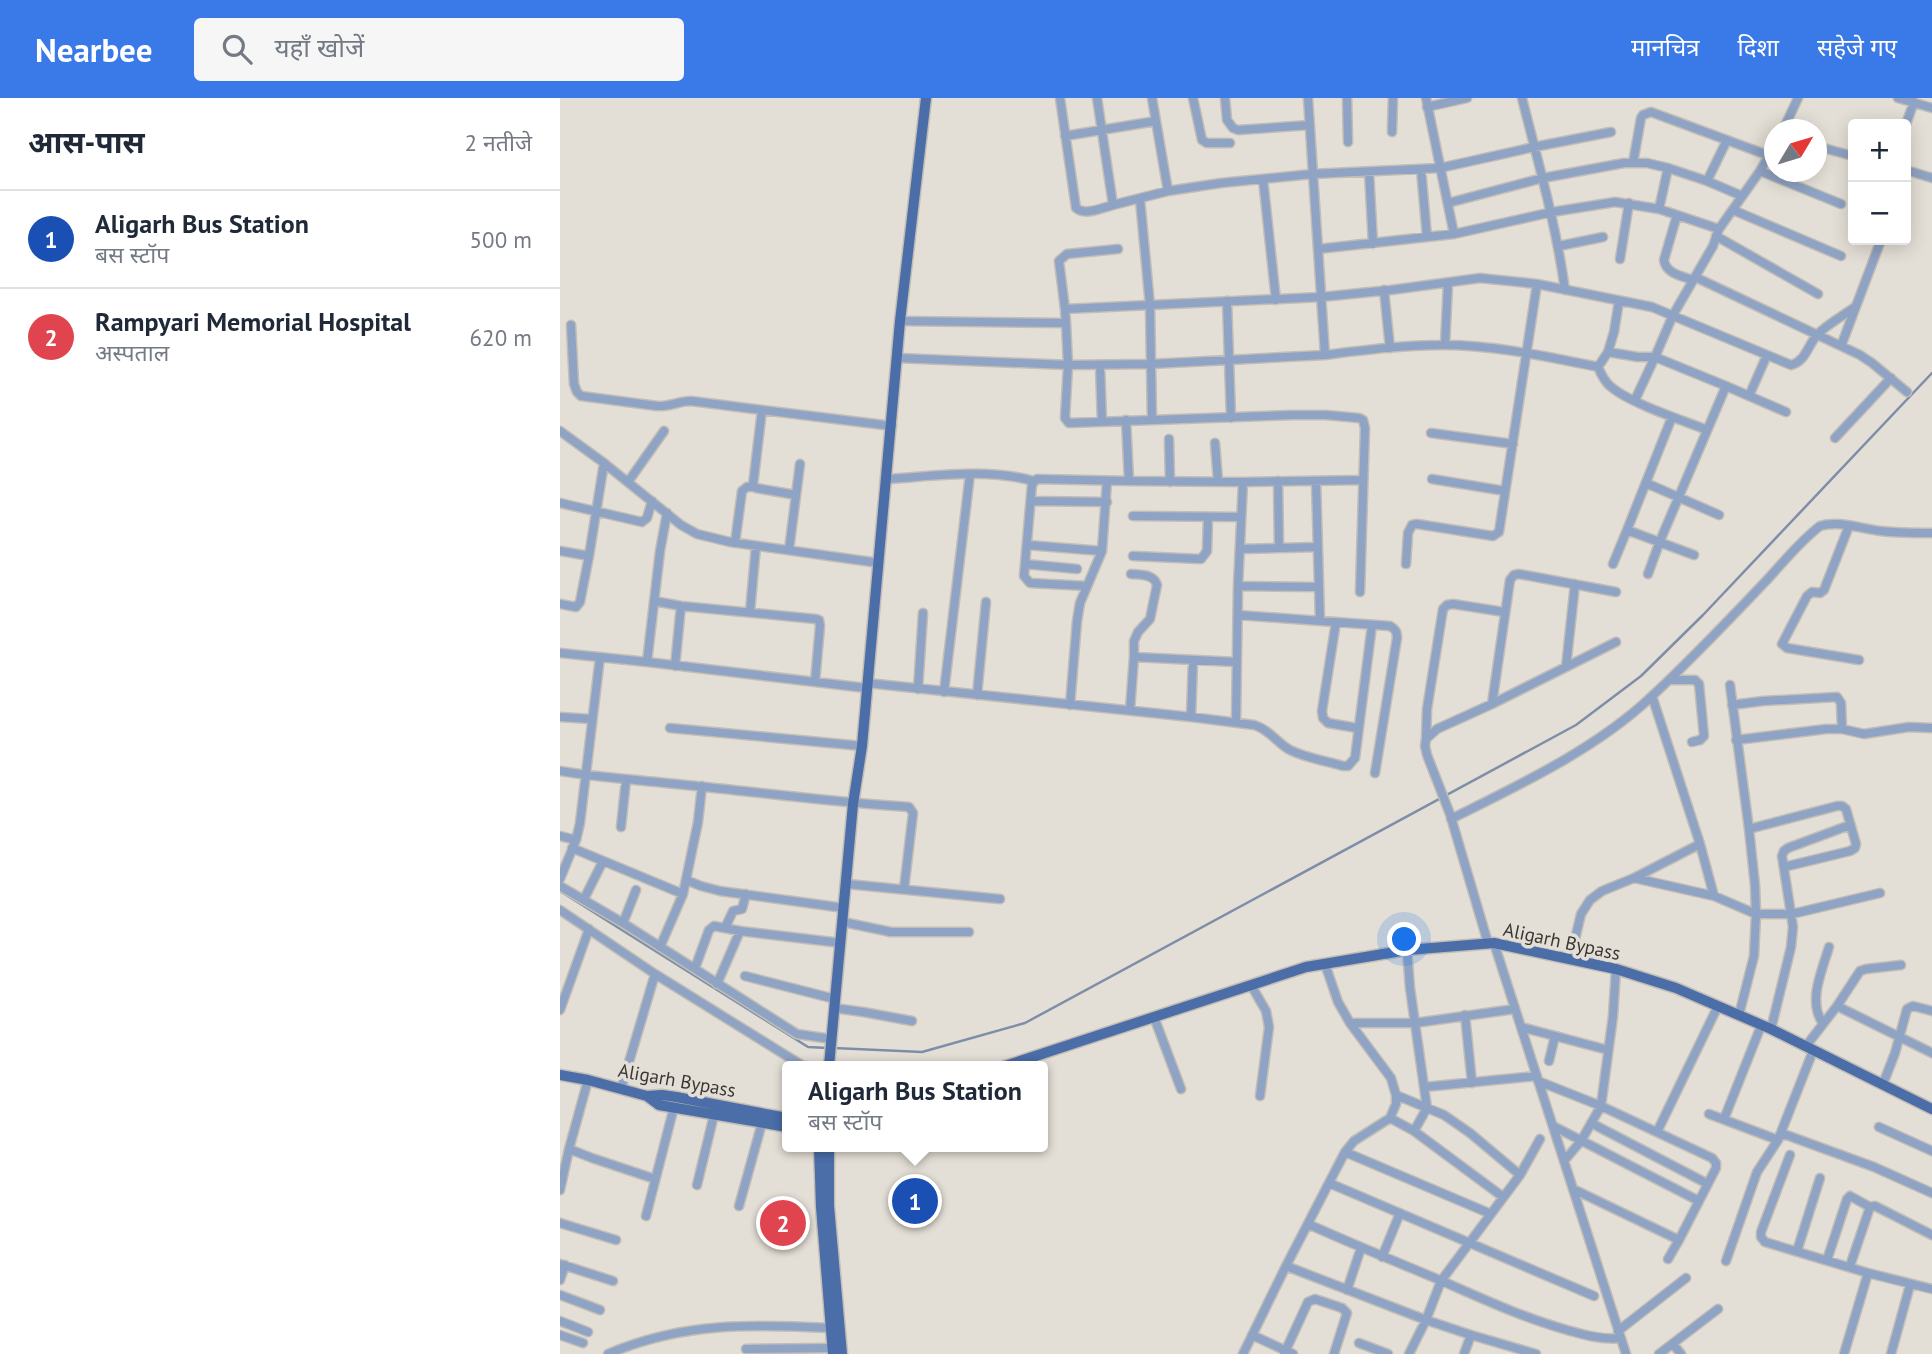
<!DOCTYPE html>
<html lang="hi">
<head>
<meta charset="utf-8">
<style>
  :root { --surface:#fff; --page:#f6f6f7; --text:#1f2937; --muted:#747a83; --line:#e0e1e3; --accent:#3979e8 }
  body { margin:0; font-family:"PT Sans","Noto Sans Devanagari",sans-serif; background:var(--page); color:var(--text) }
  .controls { position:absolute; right:21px; top:21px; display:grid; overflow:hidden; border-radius:7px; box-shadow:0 4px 18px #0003 }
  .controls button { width:63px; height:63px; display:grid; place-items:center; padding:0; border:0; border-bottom:2px solid var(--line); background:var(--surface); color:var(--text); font:35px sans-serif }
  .compass { position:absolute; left:1204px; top:21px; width:63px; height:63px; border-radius:50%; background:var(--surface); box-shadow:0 4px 18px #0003; rotate:52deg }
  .you { position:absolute; left:845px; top:842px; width:24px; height:24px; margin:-18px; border:5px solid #fff; border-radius:50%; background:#1a73e8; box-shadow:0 0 0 10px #1a73e833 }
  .badge { display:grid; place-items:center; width:46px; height:46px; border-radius:50%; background:var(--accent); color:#fff; font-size:23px; font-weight:700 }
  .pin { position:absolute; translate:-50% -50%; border:4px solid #fff; box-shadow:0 2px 7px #0006 }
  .popup { position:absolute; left:222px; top:963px; width:266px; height:91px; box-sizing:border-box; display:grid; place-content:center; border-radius:7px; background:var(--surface); filter:drop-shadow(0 2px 5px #0005); font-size:23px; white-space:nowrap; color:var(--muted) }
  .popup b { font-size:26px; color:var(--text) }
  .popup::after { content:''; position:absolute; left:50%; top:100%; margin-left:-14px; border:14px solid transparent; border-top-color:var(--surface) }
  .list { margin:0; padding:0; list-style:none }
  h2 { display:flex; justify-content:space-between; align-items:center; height:91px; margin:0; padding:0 28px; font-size:30px }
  h2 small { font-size:23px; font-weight:400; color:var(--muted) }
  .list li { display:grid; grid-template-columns:46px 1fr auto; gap:21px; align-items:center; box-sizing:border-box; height:98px; padding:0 28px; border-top:2px solid var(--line) }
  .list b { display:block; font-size:26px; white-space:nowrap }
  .list p { margin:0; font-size:23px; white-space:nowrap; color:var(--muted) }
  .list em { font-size:23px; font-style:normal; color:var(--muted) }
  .icon { flex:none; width:38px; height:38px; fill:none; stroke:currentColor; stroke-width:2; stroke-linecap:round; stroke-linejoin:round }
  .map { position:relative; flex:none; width:1372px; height:1256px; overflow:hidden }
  header { display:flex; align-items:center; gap:42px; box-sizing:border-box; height:98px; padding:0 35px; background:var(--accent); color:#fff }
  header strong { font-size:33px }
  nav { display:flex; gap:38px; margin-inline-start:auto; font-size:24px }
  .search { width:490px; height:63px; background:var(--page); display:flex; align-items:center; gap:18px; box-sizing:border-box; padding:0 24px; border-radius:7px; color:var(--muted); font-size:26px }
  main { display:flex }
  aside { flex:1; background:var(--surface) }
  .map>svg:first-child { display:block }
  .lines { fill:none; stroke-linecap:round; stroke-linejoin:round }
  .stream { stroke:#7f8ea8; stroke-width:2.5 }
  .minor-casing { stroke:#c2bdb6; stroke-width:11 }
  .major-casing { stroke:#c2bdb6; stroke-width:13 }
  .minor { stroke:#8fa3c4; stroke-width:8 }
  .major { stroke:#4b6ea9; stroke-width:10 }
  .labels { text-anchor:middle; stroke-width:7; stroke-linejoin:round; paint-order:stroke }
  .street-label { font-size:19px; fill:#3a3734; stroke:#e4dfd6 }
</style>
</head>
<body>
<header>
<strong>Nearbee</strong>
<div class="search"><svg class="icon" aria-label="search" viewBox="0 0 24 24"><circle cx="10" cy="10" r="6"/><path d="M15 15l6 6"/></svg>यहाँ खोजें</div>
<nav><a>मानचित्र</a><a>दिशा</a><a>सहेजे गए</a></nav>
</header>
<main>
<aside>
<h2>आस-पास<small>2 नतीजे</small></h2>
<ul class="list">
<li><span class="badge" style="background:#1a4fb4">1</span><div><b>Aligarh Bus Station</b><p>बस स्टॉप</p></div><em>500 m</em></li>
<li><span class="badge" style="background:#e0444e">2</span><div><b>Rampyari Memorial Hospital</b><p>अस्पताल</p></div><em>620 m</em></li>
</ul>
</aside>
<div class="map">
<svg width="1372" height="1256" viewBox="0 0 1372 1256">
  <rect width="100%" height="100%" fill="#e4dfd6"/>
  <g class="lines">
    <!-- stream -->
    <path class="stream" d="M 0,793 L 248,949 L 267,950
      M 274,950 L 362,954 L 465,925 L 1016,627 L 1081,578 L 1143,517 L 1372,275"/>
    <defs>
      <path id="minor" d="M 500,0 L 516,110 C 525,118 541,110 553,107
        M 537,0 L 553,107 L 608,93 L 661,85 L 752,76 L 880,70 L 974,49 L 1051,34
        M 592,0 L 608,93
        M 633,0 L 642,42 L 647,45 L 670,45
        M 665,0 L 667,22 L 673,30 L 678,32 L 750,27
        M 748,0 L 765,257 C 804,252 844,247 883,247 C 936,247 988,259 1038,269 L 1048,254 L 1078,259 L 1095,259 L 1113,217 L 1153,148 L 1159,131 L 1099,111 L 1055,104 L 992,114 L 894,136 L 758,151
        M 787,0 L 788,44
        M 866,0 L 894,136
        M 962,0 C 978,64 996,126 1005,192
        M 1338,0 L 1372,10
        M 867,9 L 907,0
        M 1346,26 L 1354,4
        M 1223,32 L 1238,0
        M 832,34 L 833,0
        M 505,38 L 596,23
        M 1256,48 L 1293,58
        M 1073,65 L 1081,20 L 1083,17 L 1091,14 L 1210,58
        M 1108,70 L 1147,83 L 1182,98
        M 861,71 L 867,139
        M 1346,72 L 1372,80
        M 1200,73 L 1281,106
        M 809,74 L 813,146
        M 703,81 L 716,202
        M 1147,83 L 1167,42
        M 580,101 L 590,208 L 592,322
        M 888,105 L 983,80 L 1064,65 L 1087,65 L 1108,70 L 1099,111
        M 1173,112 L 1281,158
        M 1117,117 L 1104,162 C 1106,176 1122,178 1133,182
        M 1159,131 L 1200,73 L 1214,49
        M 1156,138 L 1258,196
        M 999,148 L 1043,139
        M 1060,161 L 1069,105
        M 1135,179 L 1300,257 L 1312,265 L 1347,294
        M 824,192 L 830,250
        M 667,203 L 671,320
        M 505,211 L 499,163 L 507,156 L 558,151
        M 340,223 L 506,225 L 505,211 L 761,199 L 831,192 L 920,180 L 977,186 L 1092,209 L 1231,267 C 1246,263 1248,247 1257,237 C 1267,226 1283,218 1295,209
        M 11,227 L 14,286 L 17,294 L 21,298 L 97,308 C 109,309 119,303 131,303 L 202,312
        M 885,247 L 888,185
        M 1281,248 L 1321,142
        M 1048,254 L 1054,234 L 1059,203
        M 765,257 L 591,266 L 508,267 L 505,320 L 509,325 L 732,317 L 766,317 L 799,320 L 803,322 L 805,330 L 800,494
        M 338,260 L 508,267 L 506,225
        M 540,267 L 542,324
        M 1038,269 C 1041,276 1044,283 1050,288 C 1069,305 1122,322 1147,332
        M 1166,288 L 1226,314
        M 1189,298 L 1207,257
        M 1075,302 L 1095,259 L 1166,288 L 1100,443 L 1088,476
        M 1112,319 L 1067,432 L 1134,457
        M 566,322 L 569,383 L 683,384 L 803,382
        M 0,333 L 44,365 L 121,427 L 137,436 L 170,444 L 319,465
        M 871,335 L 953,346
        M 1275,340 L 1331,280
        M 609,341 L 610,384
        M 655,345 L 658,383
        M 327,381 C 376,378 426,370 474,383
        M 872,381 L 945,393
        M 718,383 L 719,450
        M 756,383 L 760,523
        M 68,384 L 104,333
        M 1086,385 L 1159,417
        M 236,397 L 196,390 L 193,387 L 202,312 L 332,328
        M 471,403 L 547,404
        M 0,405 L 82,424 L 87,420 L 92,403
        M 573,418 L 681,419
        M 1289,428 L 1264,492 L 1260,495 L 1252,494 L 1247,498 L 1222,546 L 1227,550 L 1299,562
        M 175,445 L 182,393 L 187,389 L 194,389
        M 467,447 L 542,453
        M 680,451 L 758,449
        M 229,452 L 240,366
        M 0,453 L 29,458
        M 573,458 L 641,461 L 647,453 L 648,419
        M 465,466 L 517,471
        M 846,466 L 848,435 L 852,427 L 857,426 L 933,438 L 939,434 L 977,186
        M 1053,466 L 1067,432
        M 571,476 C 581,477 594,476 597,487 L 590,521 L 578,534 L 574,543 L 574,559
        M 527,488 L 470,485 L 464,478 L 472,386 L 477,381 L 569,383
        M 678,488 L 759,489
        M 94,503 L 121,508 L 256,521 L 259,522 L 260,528 L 255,584
        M 0,506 L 16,509 L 20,504 L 29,458 L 44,365
        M 190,514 L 196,448
        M 678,517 L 830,528 C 835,531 837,533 837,540 L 815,675
        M 776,524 L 762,613 L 763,620 L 768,625 L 797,630
        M 0,555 L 87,564 L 306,590
        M 87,564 L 100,453 L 107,415
        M 115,568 L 121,508
        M 1006,569 L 1015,486
        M 1109,582 L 1135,582 L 1139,586 L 1144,638 L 1140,642 L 1132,644
        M 307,585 L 631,619 L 694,627 C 709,631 717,645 730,652 C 746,660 766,663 783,668 L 788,668 L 795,660 L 812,527
        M 1170,587 L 1189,731
        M 358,591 L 363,515
        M 384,594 L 410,376
        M 417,597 L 426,504
        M 1092,598 L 1140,746 L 1154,798 L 1196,816 L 1195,787 L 1189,731 L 1277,708 L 1282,708 L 1286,711 L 1296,746 L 1295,750 L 1290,753 L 1224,769
        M 932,606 L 950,482 L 954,477 L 959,476 L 1056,494
        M 510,607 L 517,523 L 520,505 L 542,453 L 547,383
        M 1172,607 L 1203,603 L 1277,599 L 1281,605 L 1282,631
        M 570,612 L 574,559 L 676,564
        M 0,619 L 31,621
        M 631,619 L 633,562
        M 676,624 L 678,488 L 683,384
        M 110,630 L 302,648
        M 866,641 L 867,611 L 883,511 L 887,507 L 893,506 L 944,514
        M 1176,642 L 1266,631 L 1282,631 L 1304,636 L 1349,629 L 1372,630
        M 0,673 C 48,681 96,683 145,689 C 213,696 281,705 349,709 L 353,715 L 344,791
        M 891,721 C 959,687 1036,651 1091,599 C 1130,563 1167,524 1204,485 C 1222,466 1239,444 1260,428 C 1279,422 1302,431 1321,433 C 1338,435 1355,435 1372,435
        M 61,729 L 66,682
        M 0,738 L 16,742
        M 12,750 L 123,796
        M 1074,780 L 1154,798
        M 0,781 L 16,742 L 20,725 L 40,559
        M 126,782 L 141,788 L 160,793 L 284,810
        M 287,786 L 440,801
        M 0,788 L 63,825 L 237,936 L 271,941
        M 24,801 L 43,763
        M 0,812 L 95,876 L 243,968
        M 283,824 L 331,834 L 409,834
        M 63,825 L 76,792
        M 165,830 L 173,813 L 182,811 L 186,796
        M 928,845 L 890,716 L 867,657 L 865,648 L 866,641 L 877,631 L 932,606 L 1056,544
        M 934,845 L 1066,1256
        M 100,849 L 123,796 L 138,724 L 142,688
        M 847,852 L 850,890 L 867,1010 L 854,1033
        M 1010,862 L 1021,816 L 1030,802 L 1042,793 L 1074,780 L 1140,746
        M 135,870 L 149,832 L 154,828 L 180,833 L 281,845
        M 1056,871 L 1053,918 L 1041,1008 L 1152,1060 L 1156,1065 L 1156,1070 L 1119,1142 L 1108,1161
        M 185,878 L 275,901
        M 157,886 L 180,833
        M 691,887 L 706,913 L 709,929 L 700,998
        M 1277,908 L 1372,955
        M 274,910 L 303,914 L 352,923
        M 0,912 L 29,831
        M 905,917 L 912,985
        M 1179,917 L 1194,858 L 1196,816 L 1232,816 L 1320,795
        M 594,919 L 621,991
        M 1262,924 C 1248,902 1262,873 1269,849
        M 790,925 L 855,925 L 955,911
        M 961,929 L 1048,952
        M 1211,931 L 1231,849 L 1233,829 L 1222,758 L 1224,753 L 1228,750 L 1290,727
        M 1246,948 L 1277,908 L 1300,873 L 1306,871 L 1341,867
        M 989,963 L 995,938
        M 978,983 L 1041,1008 L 1021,1043 L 1004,1063
        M 1323,986 L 1335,955 L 1347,911 L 1353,908 L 1372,913
        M 865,989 L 977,978
        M 61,991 L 95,876
        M 836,997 L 884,1017 L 910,1035 L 960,1077
        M 1149,1016 L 1218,1042
        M 830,1020 L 854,1033 L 943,1099
        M 1164,1021 L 1201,928
        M 1031,1025 L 1148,1086
        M 993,1028 L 1139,1103
        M 1319,1029 L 1372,1053
        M 1097,1034 L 1158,908
        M 1221,1035 L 1314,1069 L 1372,1095
        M 9,1051 L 32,1060 L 95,1081
        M 785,1054 L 931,1116
        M 1230,1057 L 1201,1134 L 1201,1139 L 1205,1144 L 1308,1175 L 1372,1191
        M 769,1085 L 1034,1198
        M 137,1087 L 154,1017
        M 1013,1091 L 1119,1142
        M 0,1092 L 9,1051 L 28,982
        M 179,1108 L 202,1025
        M 86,1118 L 114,1009
        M 0,1125 L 56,1142
        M 748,1126 C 792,1146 837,1164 882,1183 C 923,1201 964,1220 1007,1232 C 1025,1237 1042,1242 1061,1240
        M 1237,1153 L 1260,1080
        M 822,1159 L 840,1115
        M 1267,1162 L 1287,1101 L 1290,1098 L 1310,1109
        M 1166,1163 L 1197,1074 L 1218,1042 L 1253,953
        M 0,1166 L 53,1183
        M 726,1168 L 866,1222 L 911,1237 L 904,1256
        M 1290,1168 L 1310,1109 L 1315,1108 L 1372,1137
        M 0,1182 L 5,1167
        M 787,1192 L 801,1150
        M 0,1197 L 40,1212
        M 0,1223 L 28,1234
        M 1058,1233 L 1126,1180
        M 0,1237 L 23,1245
        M 692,1237 L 733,1256
        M 911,1237 L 976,1256
        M 799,1245 L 828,1256
        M 1113,1246 L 1121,1256
        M 186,1251 L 273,1250
        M 48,1256 C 122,1224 192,1226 271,1230
        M 683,1256 L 726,1168 L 785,1054 L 794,1043 L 830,1020 L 836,1006 L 836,997 L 831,980 L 790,925 L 778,904 L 765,866
        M 724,1256 L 748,1204 L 755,1201 L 782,1210 L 787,1215 L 774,1256
        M 849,1256 L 866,1222 L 881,1183 L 960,1077 L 980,1041
        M 1099,1256 L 1158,1211
        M 1284,1256 L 1308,1175
        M 1331,1256 L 1350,1187"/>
      <path id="major" d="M 269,968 L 293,706 L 302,648 L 340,223 L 366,0
        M 445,968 L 746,869 L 847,852 L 934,845 L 1056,871 L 1116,890 L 1211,931 L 1372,1011
        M 0,977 L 28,982 L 87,998 L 102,997 L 116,999 L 227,1020
        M 87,998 L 99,1007 L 227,1029
        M 259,1049 L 261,1109 L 273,1256
        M 269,1049 L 269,1108 L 282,1256"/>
    </defs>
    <!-- minor casing -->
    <use href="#minor" class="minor-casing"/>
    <!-- major casing -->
    <use href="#major" class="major-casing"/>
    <!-- minor -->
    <use href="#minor" class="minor"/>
    <!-- major -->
    <use href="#major" class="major"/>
  </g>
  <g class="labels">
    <!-- street labels -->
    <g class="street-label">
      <text transform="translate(1002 843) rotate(12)" y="7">Aligarh Bypass</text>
      <text transform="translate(117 982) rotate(10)" y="7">Aligarh Bypass</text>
    </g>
  </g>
</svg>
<div class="controls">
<button>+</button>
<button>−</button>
</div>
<svg class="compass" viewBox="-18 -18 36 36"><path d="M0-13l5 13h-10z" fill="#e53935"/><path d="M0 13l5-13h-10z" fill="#747a83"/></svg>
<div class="you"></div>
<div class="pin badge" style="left:355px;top:1103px;background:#1a4fb4">1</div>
<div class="popup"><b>Aligarh Bus Station</b>बस स्टॉप</div>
<div class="pin badge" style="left:223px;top:1125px;background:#e0444e">2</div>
</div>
</main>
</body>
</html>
